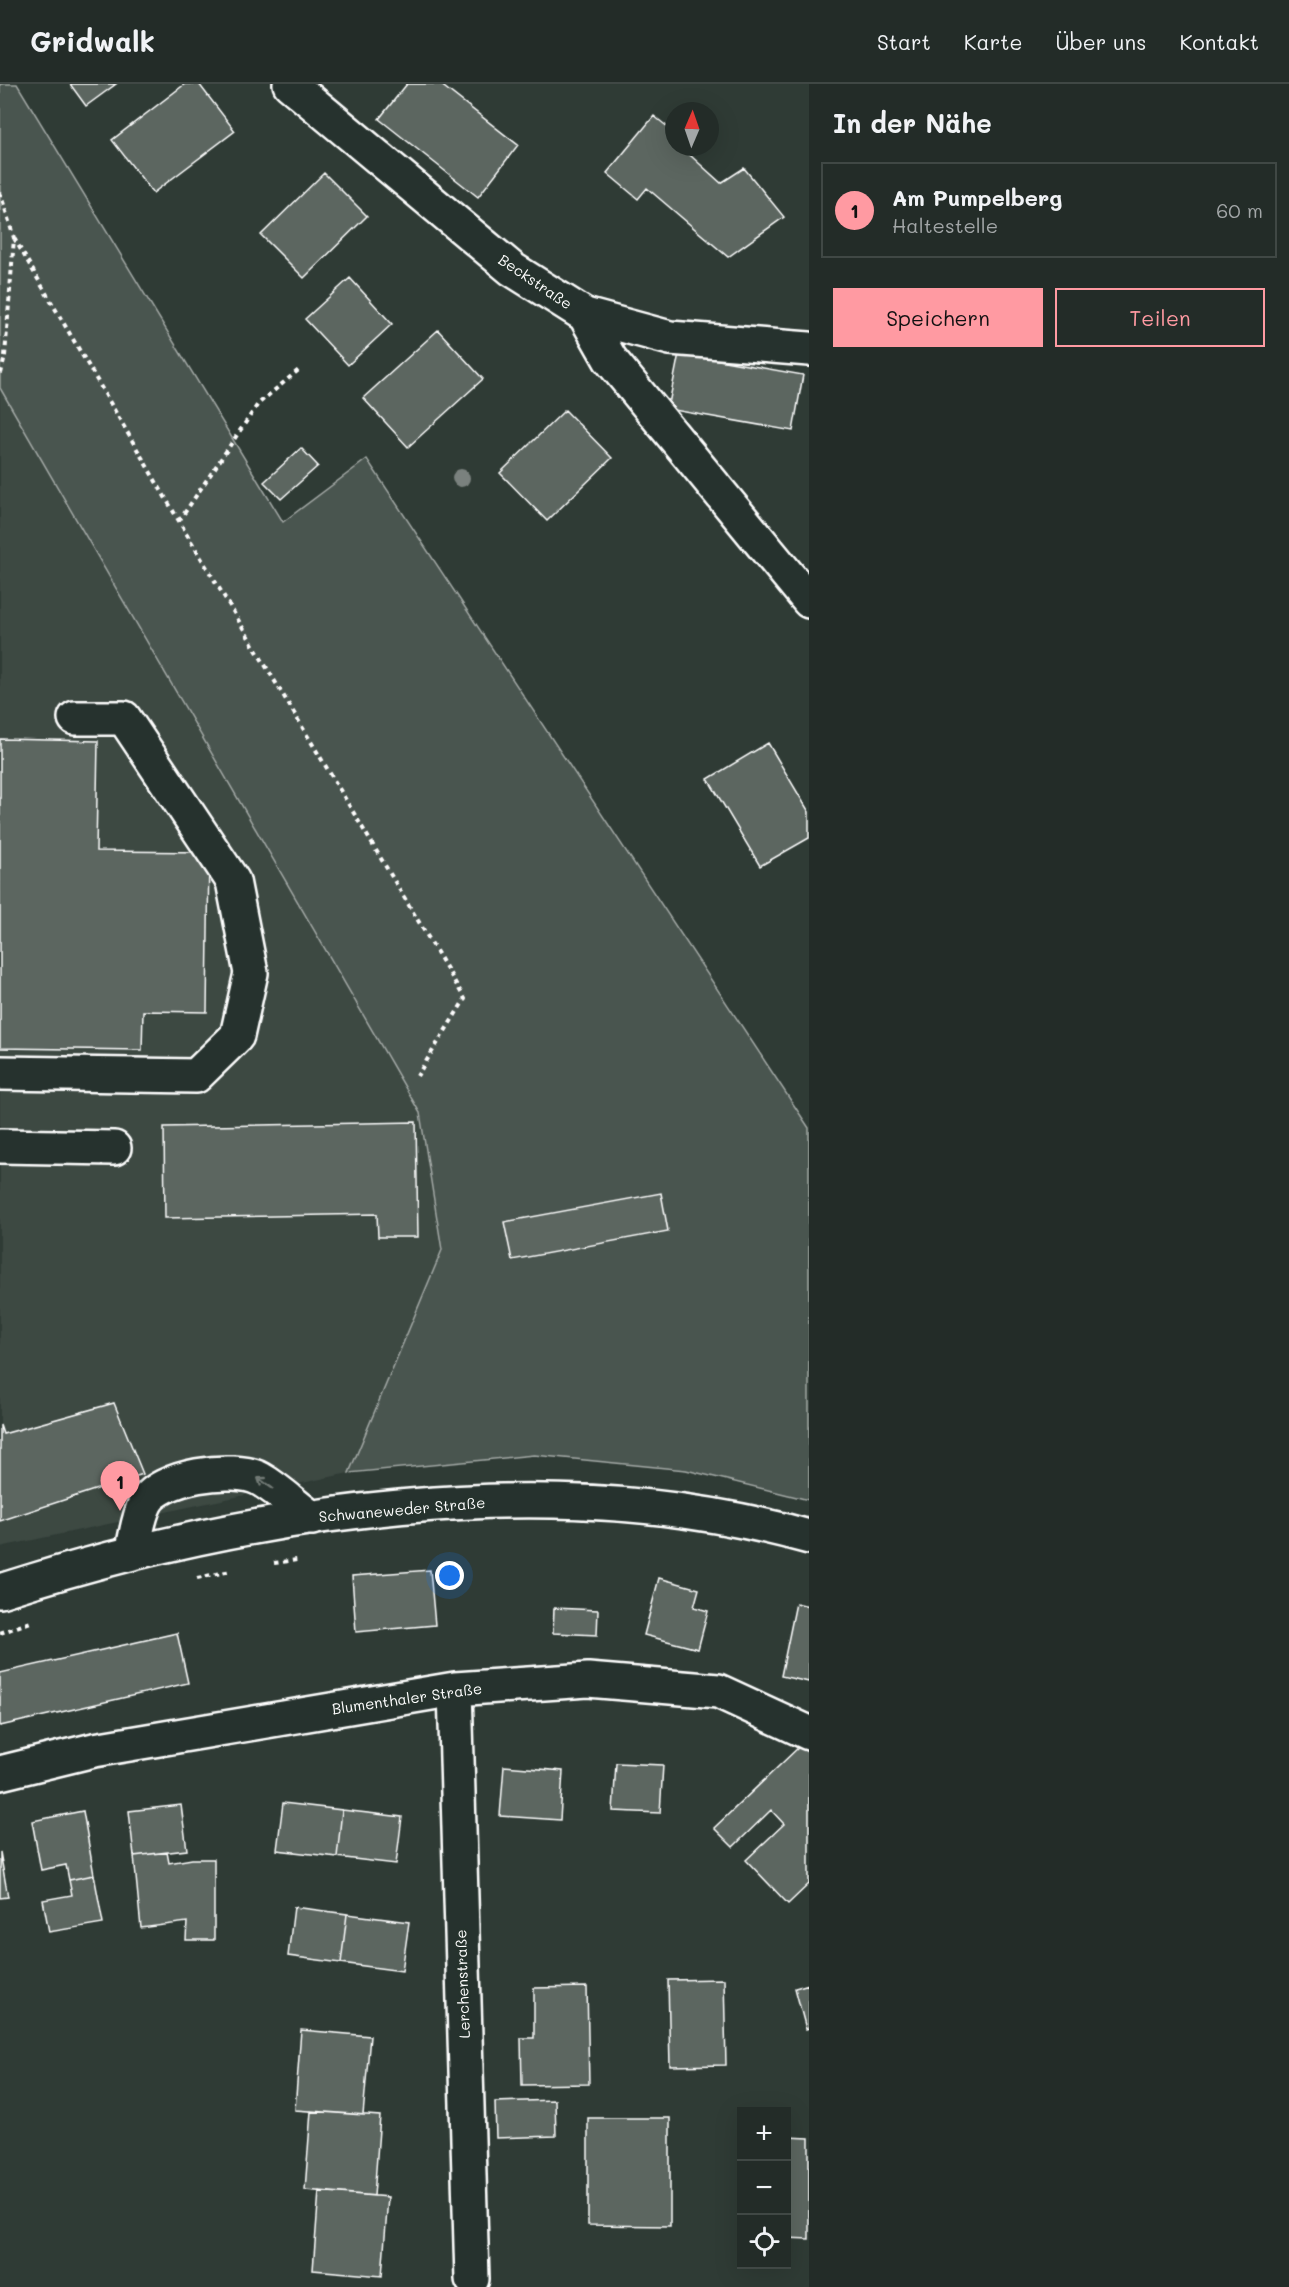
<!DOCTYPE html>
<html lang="de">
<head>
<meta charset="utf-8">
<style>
  :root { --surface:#232c28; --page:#2b3430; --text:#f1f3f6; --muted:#a3a7a8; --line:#404845; --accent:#ff9aa2 }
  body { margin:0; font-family:Mali,sans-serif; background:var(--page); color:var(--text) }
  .controls { position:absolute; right:18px; bottom:18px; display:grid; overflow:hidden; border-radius:0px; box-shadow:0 6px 24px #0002 }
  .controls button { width:54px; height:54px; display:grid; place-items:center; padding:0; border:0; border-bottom:2px solid var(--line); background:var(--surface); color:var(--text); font:30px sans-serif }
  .compass { position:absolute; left:665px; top:18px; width:54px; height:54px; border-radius:50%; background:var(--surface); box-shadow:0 6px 24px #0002; rotate:2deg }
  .you { position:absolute; left:450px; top:1492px; width:21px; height:21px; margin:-15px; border:4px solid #fff; border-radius:50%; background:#1a73e8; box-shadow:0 0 0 9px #1a73e833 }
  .badge { display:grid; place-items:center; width:39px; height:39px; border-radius:50%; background:var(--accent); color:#111; font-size:20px; font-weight:700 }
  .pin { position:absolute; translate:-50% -50px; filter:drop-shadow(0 2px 3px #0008) }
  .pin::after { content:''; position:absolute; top:32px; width:21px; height:18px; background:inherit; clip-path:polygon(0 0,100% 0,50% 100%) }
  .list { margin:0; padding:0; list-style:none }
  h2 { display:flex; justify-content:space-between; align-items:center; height:78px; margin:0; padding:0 24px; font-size:26px }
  h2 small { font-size:20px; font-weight:400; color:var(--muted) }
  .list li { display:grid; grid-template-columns:39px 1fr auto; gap:18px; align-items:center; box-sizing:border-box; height:96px; margin:0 12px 12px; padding:0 12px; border:2px solid var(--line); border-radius:0px }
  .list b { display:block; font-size:22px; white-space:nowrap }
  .list p { margin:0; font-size:20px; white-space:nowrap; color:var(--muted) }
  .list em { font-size:20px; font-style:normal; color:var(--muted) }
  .actions { display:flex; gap:12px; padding:18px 24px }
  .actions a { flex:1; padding:14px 0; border:2px solid var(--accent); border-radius:0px; text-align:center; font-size:21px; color:var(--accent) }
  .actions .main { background:var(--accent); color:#111 }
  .icon { flex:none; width:33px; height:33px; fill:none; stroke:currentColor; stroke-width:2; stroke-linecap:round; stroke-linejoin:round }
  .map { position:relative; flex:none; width:809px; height:2203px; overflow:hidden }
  header { display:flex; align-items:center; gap:36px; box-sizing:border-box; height:84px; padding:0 30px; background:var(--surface); border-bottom:2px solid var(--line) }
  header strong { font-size:28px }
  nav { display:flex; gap:33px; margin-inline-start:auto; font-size:21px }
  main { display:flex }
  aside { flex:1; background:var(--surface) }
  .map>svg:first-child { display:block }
  .built { fill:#3c4842 }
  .green { fill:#4a544f; stroke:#a4aaa7; stroke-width:1.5 }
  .building { fill:#5b6661; stroke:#fff; stroke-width:1.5 }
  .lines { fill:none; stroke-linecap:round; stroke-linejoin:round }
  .minor-casing { stroke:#fff; stroke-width:38 }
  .path { stroke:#fff; stroke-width:4; stroke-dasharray:4.5 4.5; stroke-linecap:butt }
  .minor { stroke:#26332d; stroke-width:33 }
  .tree { fill:#7a817e }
  .oneway { stroke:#727a76 }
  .labels { text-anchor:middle; stroke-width:4.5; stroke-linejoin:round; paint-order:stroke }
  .street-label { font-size:15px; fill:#fff; stroke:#26332d }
</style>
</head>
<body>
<header>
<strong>Gridwalk</strong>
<nav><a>Start</a><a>Karte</a><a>Über uns</a><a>Kontakt</a></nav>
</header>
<main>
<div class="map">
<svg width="809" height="2203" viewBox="0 0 809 2203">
  <rect width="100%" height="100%" fill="#2f3b35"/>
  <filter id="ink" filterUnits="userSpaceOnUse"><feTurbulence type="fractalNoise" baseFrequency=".0167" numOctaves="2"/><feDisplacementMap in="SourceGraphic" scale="12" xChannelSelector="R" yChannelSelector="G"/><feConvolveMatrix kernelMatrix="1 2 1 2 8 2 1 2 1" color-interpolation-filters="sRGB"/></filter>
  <g filter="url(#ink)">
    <!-- built -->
    <path class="built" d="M 0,304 L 420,1029 L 442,1166 L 349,1389 L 0,1463 Z"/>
    <!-- green -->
    <path class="green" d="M 0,0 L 17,0 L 283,438 L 367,375 L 809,1044 L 809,1416 L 686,1386 L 534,1371 L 349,1389 L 442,1166 L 420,1029 L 0,304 Z"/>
    <!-- building -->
    <path class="building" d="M 70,0 L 116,0 L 86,22 Z
      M 185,0 L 199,0 L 235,47 L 153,109 L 112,56 Z
      M 407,0 L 440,0 L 518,61 L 478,113 L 379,35 Z
      M 654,32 L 674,48 L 674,63 L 681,63 L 721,99 L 744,84 L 784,133 L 728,173 L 647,104 L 638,115 L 607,89 Z
      M 324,89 L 367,132 L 304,194 L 261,151 Z
      M 350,194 L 392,240 L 348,281 L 305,235 Z
      M 438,246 L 483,295 L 408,363 L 363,314 Z
      M 679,269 L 803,291 L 793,347 L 668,325 Z
      M 565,326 L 612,374 L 547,437 L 500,389 Z
      M 301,364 L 318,382 L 281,415 L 264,398 Z
      M 0,655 L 98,657 L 96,767 L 209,768 L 207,928 L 143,927 L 142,966 L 0,964 Z
      M 768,659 L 809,728 L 809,754 L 760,782 L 708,695 Z
      M 416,1038 L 418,1153 L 378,1153 L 377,1130 L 165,1134 L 164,1043 Z
      M 661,1109 L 668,1147 L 512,1176 L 504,1138 Z
      M 114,1319 L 143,1390 L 0,1437 L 0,1341 L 3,1350 Z
      M 430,1486 L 435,1541 L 356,1548 L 352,1492 Z
      M 659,1494 L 699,1505 L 694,1523 L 708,1527 L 698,1565 L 644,1551 Z
      M 796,1519 L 809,1522 L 809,1598 L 781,1592 Z
      M 554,1524 L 598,1526 L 597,1551 L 553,1549 Z
      M 177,1549 L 188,1599 L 0,1642 L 0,1589 Z
      M 801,1661 L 809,1670 L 809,1800 L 788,1820 L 746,1776 L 784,1740 L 771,1726 L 733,1763 L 714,1744 Z
      M 616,1679 L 663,1681 L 660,1729 L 613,1727 Z
      M 504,1682 L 563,1687 L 560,1736 L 500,1732 Z
      M 283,1719 L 342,1726 L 337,1773 L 277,1766 Z
      M 181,1721 L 187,1766 L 134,1772 L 129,1727 Z
      M 342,1726 L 402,1733 L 396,1780 L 337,1773 Z
      M 83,1727 L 94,1791 L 69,1796 L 66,1781 L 41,1786 L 32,1737 Z
      M 0,1768 L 8,1813 L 0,1814 Z
      M 167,1768 L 169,1779 L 192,1775 L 214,1775 L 214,1856 L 186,1856 L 187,1838 L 141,1844 L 134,1772 Z
      M 94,1791 L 103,1839 L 49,1848 L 43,1816 L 72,1811 L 69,1796 Z
      M 294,1823 L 347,1830 L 341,1879 L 288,1872 Z
      M 347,1830 L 409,1838 L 402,1887 L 341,1879 Z
      M 724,1895 L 726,1981 L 670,1982 L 668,1896 Z
      M 809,1900 L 809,1944 L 806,1945 L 795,1904 Z
      M 587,1903 L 589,2000 L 522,2001 L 521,1954 L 534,1954 L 534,1904 Z
      M 301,1946 L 370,1952 L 363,2031 L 295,2026 Z
      M 555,2016 L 556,2052 L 496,2054 L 495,2018 Z
      M 311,2027 L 380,2032 L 374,2112 L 305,2106 Z
      M 588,2034 L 670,2034 L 670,2142 L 588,2141 Z
      M 786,2053 L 809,2054 L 809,2155 L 786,2154 Z
      M 319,2107 L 388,2113 L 382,2192 L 313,2186 Z"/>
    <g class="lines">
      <defs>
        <path id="minor" d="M 290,0 L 512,185 L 585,231 L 610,275 L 809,517
          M 585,231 L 670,254 L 809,265
          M 0,989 L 196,992 L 237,952 L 251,889 L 233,797 L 124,634 L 75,634
          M 0,1062 L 114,1064
          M 132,1469 C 136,1453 138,1434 145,1420 C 157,1392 235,1381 260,1395 C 278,1405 295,1422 312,1434
          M 0,1507 C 250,1427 552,1380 809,1453
          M 455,1605 L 472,2195
          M 0,1689 L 94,1666 L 455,1605 L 588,1596 L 718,1607 L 809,1649"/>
      </defs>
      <!-- minor casing -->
      <use href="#minor" class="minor-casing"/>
      <!-- path -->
      <path class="path" d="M 0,108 L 14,154 L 5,272 L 0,294
        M 14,154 L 179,437 L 465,915 L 417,992
        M 179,437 L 258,320 L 301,284
        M 274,1479 L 297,1476
        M 197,1494 L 231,1487
        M 0,1549 L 31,1538"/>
      <!-- minor -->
      <use href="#minor" class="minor"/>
    </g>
    <!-- trees -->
    <circle class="tree" cx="461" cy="394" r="9"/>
    <!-- one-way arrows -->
    <defs><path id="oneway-shaft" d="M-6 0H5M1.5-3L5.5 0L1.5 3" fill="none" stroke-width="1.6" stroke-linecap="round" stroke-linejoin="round" transform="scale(1.5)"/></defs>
    <use class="oneway" href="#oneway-shaft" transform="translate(265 1399) rotate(-145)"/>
  </g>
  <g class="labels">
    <!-- street labels -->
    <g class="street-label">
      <text transform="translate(535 198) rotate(34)" y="5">Beckstraße</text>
      <text transform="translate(402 1426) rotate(-5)" y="5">Schwaneweder Straße</text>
      <text transform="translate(407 1615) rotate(-8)" y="5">Blumenthaler Straße</text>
      <text transform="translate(463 1900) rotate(-92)" y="5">Lerchenstraße</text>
    </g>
  </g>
</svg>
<div class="controls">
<button>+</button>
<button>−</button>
<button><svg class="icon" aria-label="locate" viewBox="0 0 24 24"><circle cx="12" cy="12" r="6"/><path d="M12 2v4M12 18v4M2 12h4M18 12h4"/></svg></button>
</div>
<svg class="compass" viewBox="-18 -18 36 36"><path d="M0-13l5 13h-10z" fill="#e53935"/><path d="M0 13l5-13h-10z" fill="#a3a7a8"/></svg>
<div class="you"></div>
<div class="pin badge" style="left:120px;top:1427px">1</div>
</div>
<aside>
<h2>In der Nähe<small></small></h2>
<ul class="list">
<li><span class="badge">1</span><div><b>Am Pumpelberg</b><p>Haltestelle</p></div><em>60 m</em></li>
</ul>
<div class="actions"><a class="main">Speichern</a><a>Teilen</a></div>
</aside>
</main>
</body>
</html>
